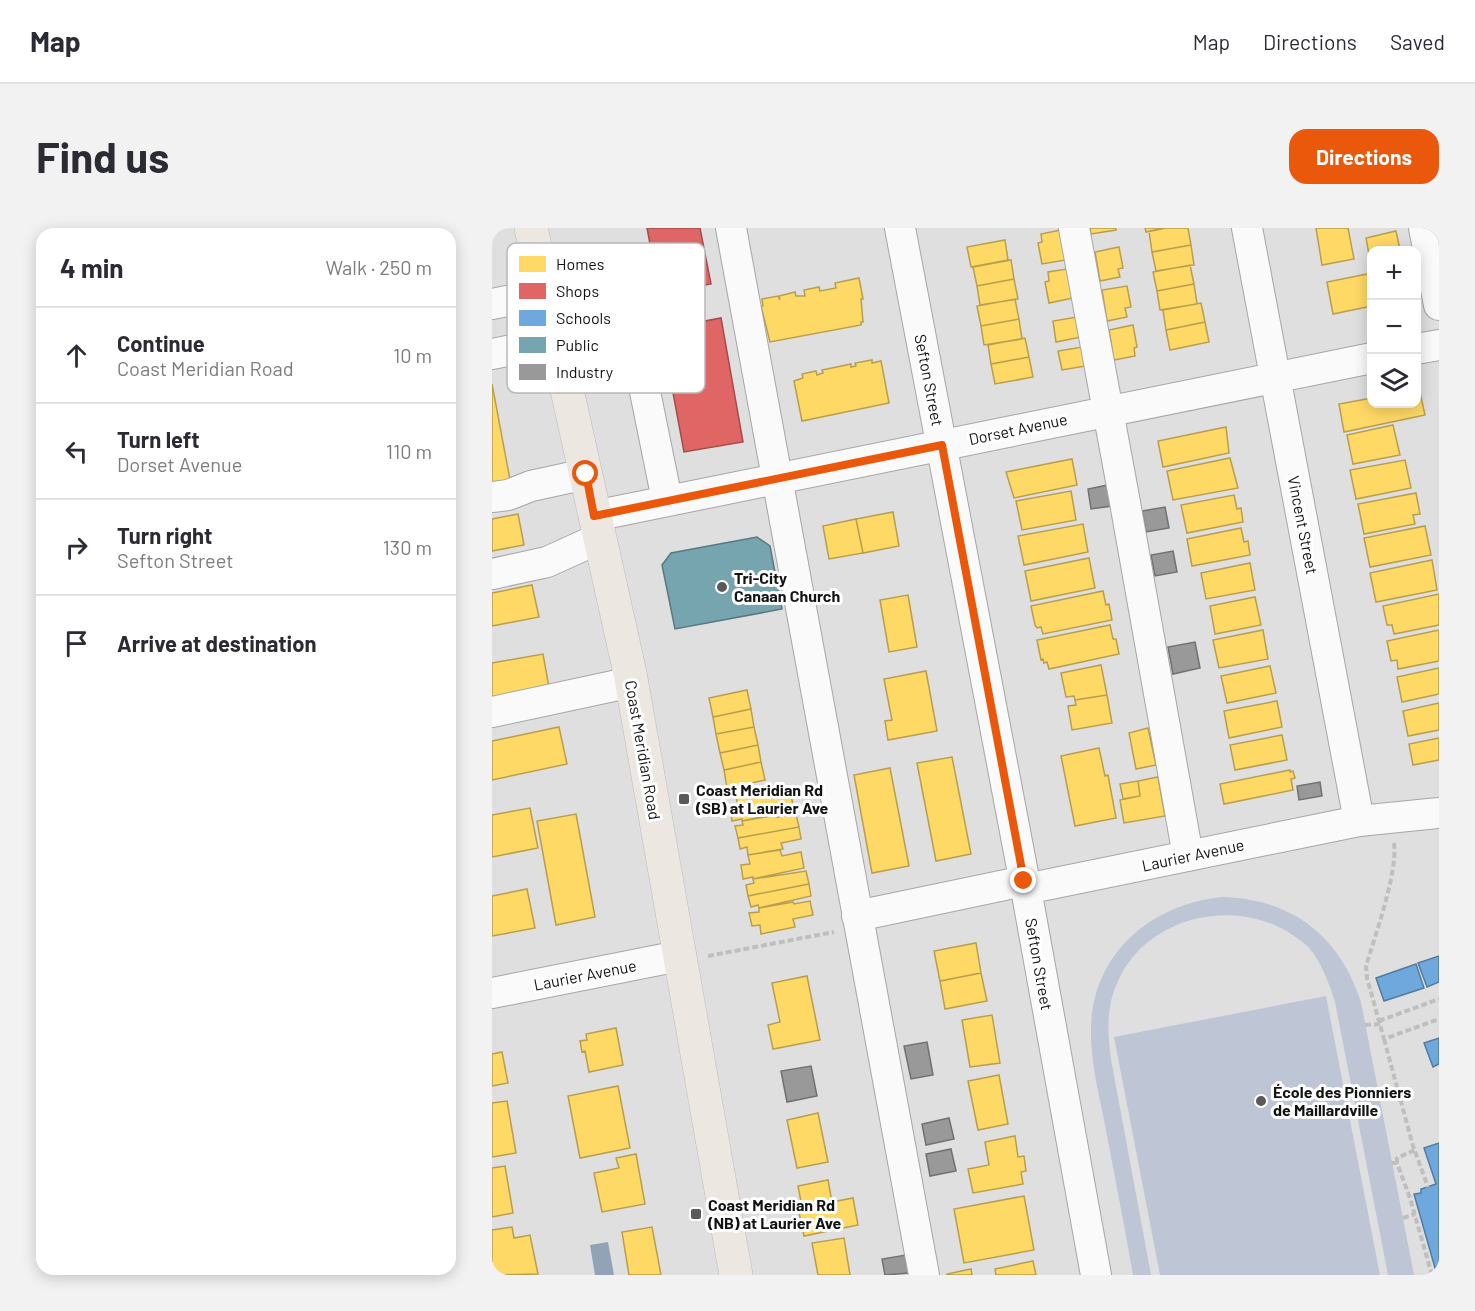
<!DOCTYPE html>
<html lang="en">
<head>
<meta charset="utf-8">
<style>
  :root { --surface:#fff; --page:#f2f2f3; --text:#2b2b33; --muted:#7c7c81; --line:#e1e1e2; --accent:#ea580c }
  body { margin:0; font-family:Barlow,sans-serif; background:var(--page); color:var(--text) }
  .controls { position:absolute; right:18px; top:18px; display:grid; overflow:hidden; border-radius:12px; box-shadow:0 3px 15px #0003 }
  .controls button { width:54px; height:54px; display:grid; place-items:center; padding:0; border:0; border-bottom:2px solid var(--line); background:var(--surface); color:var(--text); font:30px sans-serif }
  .stop { position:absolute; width:18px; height:18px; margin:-14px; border:4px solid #ea580c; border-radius:50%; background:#fff }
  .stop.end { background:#ea580c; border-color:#fff; box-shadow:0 2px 6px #0008 }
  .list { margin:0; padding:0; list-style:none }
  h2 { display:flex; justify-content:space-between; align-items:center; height:78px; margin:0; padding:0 24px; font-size:26px }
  h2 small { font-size:20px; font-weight:400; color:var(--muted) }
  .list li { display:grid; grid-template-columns:39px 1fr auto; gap:18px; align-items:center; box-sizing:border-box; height:96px; padding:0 24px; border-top:2px solid var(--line) }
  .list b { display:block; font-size:22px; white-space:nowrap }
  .list p { margin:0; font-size:20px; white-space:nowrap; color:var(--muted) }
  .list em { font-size:20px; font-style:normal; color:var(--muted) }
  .icon { flex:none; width:33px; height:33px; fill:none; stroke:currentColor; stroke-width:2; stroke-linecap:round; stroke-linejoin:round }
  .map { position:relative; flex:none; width:947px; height:1047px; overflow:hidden; border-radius:18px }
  header { display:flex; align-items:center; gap:36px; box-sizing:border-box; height:84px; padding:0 30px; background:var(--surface); border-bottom:2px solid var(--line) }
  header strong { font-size:28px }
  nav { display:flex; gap:33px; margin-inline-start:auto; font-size:21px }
  .intro { display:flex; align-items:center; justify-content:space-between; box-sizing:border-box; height:144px; padding:0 36px }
  h1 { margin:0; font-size:42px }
  .button { padding:15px 27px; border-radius:18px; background:var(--accent); color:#fff; font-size:21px; font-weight:700 }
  main { display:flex; gap:36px; padding:0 36px }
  aside { flex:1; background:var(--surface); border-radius:18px; box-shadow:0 3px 15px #0003 }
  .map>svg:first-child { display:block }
  .green { fill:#bec6d5 }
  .water { fill:#92a2b7 }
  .homes { fill:#ffd966; stroke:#b89e4d; stroke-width:1.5 }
  .shops { fill:#e06666; stroke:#a24d4d; stroke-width:1.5 }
  .schools { fill:#6fa8dc; stroke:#537ba0; stroke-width:1.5 }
  .public { fill:#76a5af; stroke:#587980; stroke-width:1.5 }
  .industry { fill:#999; stroke:#707171; stroke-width:1.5 }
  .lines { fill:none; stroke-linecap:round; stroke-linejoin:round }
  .minor-casing { stroke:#a6a6a6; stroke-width:32 }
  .major-casing { stroke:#bbbcbc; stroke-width:34 }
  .path { stroke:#bfbfbf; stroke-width:4; stroke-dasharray:6 3; stroke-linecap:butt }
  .minor { stroke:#fafafa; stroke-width:30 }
  .major { stroke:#ede7e2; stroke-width:33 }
  .route { stroke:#ea580c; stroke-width:8 }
  .poi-dot { fill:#5a5a5a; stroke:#fff; stroke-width:2 }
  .labels { text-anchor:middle; stroke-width:6; stroke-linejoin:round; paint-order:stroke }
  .street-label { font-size:16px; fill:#121313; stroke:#fff }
  .poi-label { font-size:16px; font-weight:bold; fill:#121313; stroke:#fff; text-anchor:start }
  .key { fill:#fff; stroke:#b8b8b8; stroke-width:1.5 }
  .key-label { font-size:16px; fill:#121313 }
</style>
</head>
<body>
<header>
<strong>Map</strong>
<nav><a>Map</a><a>Directions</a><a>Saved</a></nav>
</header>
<div class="intro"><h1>Find us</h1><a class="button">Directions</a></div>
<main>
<aside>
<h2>4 min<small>Walk · 250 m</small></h2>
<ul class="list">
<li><svg class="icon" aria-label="ahead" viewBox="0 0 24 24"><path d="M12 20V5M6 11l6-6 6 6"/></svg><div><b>Continue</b><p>Coast Meridian Road</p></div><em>10 m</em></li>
<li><svg class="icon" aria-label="left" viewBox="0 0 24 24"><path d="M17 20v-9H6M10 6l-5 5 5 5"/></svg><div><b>Turn left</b><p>Dorset Avenue</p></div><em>110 m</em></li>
<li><svg class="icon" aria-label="right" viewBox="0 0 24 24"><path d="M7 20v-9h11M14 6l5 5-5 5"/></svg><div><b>Turn right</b><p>Sefton Street</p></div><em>130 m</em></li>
<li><svg class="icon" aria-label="arrive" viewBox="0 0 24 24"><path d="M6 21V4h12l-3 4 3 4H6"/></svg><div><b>Arrive at destination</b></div></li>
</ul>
</aside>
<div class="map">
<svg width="947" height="1047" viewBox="0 0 947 1047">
  <rect width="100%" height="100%" fill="#dfdfdf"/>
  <!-- green -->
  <path class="green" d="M 730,669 C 800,671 847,707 869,774 L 922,1047 L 896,1047 L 843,774 C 837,756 830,735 818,721 C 812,714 803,709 796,704 C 741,671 660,688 629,747 C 614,775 615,800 619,831 L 659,1047 L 641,1047 C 633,1001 624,955 615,908 C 609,873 598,836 599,801 C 600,726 659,676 730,669 Z
    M 834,768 L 888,1047 L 668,1047 L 622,809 Z"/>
  <!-- water -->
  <path class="water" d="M 116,1014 L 122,1047 L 103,1047 L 98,1017 Z"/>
  <!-- homes -->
  <path class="homes" d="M 598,0 L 624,0 L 624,2 L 599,6 Z
    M 653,0 L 674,0 L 654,4 Z
    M 674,0 L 696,0 L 699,17 L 660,24 L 657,3 Z
    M 824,0 L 856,0 L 862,31 L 830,37 Z
    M 569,2 L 574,32 L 550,36 L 546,15 L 550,14 L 549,6 Z
    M 904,3 L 908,22 L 880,22 L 878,32 L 874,10 Z
    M 513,12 L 516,32 L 479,39 L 475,19 Z
    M 699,17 L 702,37 L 664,43 L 660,24 Z
    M 627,19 L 631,40 L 626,41 L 628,49 L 608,53 L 603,24 Z
    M 519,32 L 522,51 L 485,58 L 481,39 Z
    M 698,37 L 702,56 L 665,63 L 661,44 Z
    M 575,41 L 581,70 L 557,75 L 553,54 L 557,53 L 556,44 Z
    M 880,45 L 880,78 L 841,86 L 835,54 Z
    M 367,50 L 371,71 L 369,71 L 371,94 L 369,94 L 369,97 L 278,114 L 269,78 L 271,78 L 270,71 L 286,68 L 288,72 L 287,68 L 303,64 L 304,68 L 313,68 L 312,62 L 327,59 L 328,63 L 344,60 L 343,55 Z
    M 522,51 L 526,71 L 488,77 L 485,58 Z
    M 702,56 L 705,76 L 668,82 L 665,63 Z
    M 635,58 L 639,79 L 633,80 L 635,89 L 615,93 L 610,62 Z
    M 523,71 L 527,91 L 489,98 L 485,78 Z
    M 709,75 L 713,94 L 674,102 L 671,82 Z
    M 585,89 L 589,109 L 564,114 L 561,93 Z
    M 527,91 L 530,111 L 492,117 L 489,98 Z
    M 713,94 L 717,114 L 678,122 L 674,102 Z
    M 641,97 L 645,119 L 642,120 L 643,128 L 622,132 L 617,102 Z
    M 533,110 L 537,129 L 499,136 L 496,117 Z
    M 590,119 L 594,138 L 570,142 L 566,123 Z
    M 537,129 L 541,149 L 503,156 L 499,136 Z
    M 380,132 L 380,135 L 389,133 L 397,175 L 310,193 L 302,153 L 311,150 L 310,146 L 324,143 L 325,147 L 331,145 L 330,142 L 359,136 L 359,139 L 364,138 L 363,135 Z
    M 0,156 L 19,257 L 0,260 Z
    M 924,160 L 927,160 L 933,187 L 852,204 L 847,176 L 880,170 L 880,176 L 924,176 Z
    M 901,197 L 908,227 L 861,236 L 855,207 Z
    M 734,199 L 737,225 L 671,239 L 666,213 Z
    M 738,230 L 746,260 L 681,272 L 675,243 Z
    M 580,231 L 585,257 L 522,270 L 514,244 Z
    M 913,232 L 919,260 L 864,271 L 858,242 Z
    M 579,263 L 584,292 L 530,302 L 524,273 Z
    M 924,265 L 928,286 L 921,287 L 923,296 L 872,306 L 866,276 Z
    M 742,267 L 745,281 L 749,280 L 751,294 L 695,305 L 689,277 Z
    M 401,284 L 407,318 L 371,325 L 364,291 Z
    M 26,286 L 32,317 L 0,323 L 0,291 Z
    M 364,291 L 371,325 L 337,331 L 331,298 Z
    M 591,296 L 596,324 L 532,337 L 526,308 Z
    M 933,298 L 939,327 L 878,339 L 872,310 Z
    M 749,300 L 752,314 L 756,313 L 758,327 L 700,338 L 695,311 Z
    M 597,330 L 603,360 L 539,373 L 533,343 Z
    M 940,332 L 945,362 L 884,374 L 878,345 Z
    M 758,335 L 763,362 L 714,371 L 709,345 Z
    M 40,357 L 47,389 L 0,398 L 0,365 Z
    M 611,363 L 614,377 L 617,376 L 620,392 L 551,406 L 549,399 L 545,400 L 543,397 L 539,378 Z
    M 947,366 L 947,397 L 902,406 L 900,397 L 895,397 L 891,378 Z
    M 416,367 L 425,419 L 397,424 L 388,372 Z
    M 763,369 L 769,397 L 723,406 L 718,378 Z
    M 618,397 L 621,411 L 624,411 L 627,426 L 557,441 L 555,434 L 552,435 L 551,431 L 549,432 L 545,412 Z
    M 771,402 L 776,431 L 727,440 L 721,412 Z
    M 947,402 L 947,433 L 906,441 L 905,432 L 899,433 L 895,413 Z
    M 51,426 L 58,465 L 0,476 L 0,435 Z
    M 609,437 L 615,467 L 583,472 L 582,468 L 574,469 L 569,445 Z
    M 778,438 L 784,465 L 735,475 L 729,448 Z
    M 947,440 L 947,466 L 910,474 L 905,449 Z
    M 434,443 L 445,503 L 396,512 L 393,493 L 400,492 L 392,451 Z
    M 255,462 L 259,481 L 221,489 L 217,470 Z
    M 615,467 L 620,495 L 580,502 L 576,478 L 584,477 L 583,472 Z
    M 785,473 L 790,499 L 737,510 L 732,483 Z
    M 947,475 L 947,502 L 916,508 L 911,483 Z
    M 259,481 L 262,499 L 224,506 L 221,489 Z
    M 67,499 L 75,536 L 0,552 L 0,513 Z
    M 262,499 L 266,517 L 228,525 L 224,506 Z
    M 656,500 L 664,537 L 644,541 L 637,505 Z
    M 790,507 L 795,532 L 743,542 L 738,517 Z
    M 947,510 L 947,532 L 921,537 L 917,516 Z
    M 266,517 L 269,534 L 232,542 L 228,525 Z
    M 607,520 L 613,548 L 616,547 L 624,590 L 583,598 L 569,528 Z
    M 460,529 L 479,626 L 444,633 L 425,535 Z
    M 269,534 L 273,552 L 235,560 L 232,542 Z
    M 398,540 L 417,638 L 380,645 L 362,547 Z
    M 798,542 L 798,544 L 801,543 L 803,550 L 799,551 L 801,562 L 732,576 L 728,556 Z
    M 666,549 L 673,588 L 632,595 L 628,572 L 648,568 L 646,553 Z
    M 646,553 L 648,568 L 631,571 L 628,556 Z
    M 279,562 L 280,570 L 299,567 L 302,582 L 250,593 L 250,591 L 240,593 L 238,579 L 246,578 L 244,569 Z
    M 38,580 L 46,620 L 0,629 L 0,587 Z
    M 84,586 L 103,689 L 64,697 L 45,593 Z
    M 304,586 L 307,599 L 246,610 L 243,598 L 251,597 L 250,593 L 285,587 L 285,589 Z
    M 307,599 L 309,611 L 289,615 L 291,621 L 256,627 L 255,619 L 248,621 L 246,610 Z
    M 288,622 L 290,628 L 309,624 L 312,640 L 261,651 L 261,649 L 251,651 L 249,637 L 258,636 L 256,627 Z
    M 314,643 L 317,656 L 256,668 L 254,657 L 262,655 L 261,651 Z
    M 317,656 L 319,668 L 267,680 L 266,677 L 259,679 L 256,668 Z
    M 35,661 L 43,700 L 0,708 L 0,668 Z
    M 318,673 L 321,687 L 301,691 L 303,699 L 269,706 L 268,697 L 260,698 L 257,685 L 267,684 L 267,680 L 301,674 L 302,676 Z
    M 484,715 L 489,745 L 448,753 L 442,723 Z
    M 489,745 L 495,773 L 453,781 L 448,753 Z
    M 315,748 L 328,812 L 281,821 L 276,797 L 288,794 L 280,755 Z
    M 500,787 L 508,835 L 478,839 L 470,792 Z
    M 124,800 L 131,837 L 97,844 L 93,823 L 90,824 L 88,813 L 95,812 L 94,806 Z
    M 10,824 L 16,855 L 0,858 L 0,826 Z
    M 507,847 L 516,896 L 486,902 L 476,853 Z
    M 126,858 L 138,920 L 88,930 L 76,868 Z
    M 15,873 L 24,925 L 0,929 L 0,875 Z
    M 326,885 L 336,934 L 305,940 L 295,892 Z
    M 523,908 L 526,929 L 532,928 L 534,943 L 529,944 L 531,956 L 481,965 L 476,941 L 497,937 L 493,914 Z
    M 144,926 L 153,976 L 110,984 L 102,945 L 127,940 L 124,930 Z
    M 13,938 L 21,985 L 0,989 L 0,940 Z
    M 336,952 L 340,974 L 361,970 L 366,997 L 312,1008 L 306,980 L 310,979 L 306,958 Z
    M 532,968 L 542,1022 L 472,1035 L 462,981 Z
    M 20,999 L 22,1010 L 38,1007 L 46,1046 L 0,1047 L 0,1002 Z
    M 160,999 L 169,1047 L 137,1047 L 130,1004 Z
    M 352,1010 L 358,1047 L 326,1047 L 320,1015 Z
    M 541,1033 L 544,1047 L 504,1047 L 503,1041 Z
    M 479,1041 L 480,1047 L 455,1047 L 455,1046 Z"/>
  <!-- shops -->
  <path class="shops" d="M 155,0 L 208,0 L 219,56 L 120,74 L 118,61 L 115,61 L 109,30 L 159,21 Z
    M 196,60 L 202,95 L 229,90 L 251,214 L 192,224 L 171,111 L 147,115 L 143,95 L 121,99 L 116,75 Z"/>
  <!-- schools -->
  <path class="schools" d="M 947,728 L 947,754 L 935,759 L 926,735 Z
    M 924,736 L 932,760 L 892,773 L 884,750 Z
    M 947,810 L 947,836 L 941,839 L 932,815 Z
    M 947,915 L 947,1047 L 945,1047 L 922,966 L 929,965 L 929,961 L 944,956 L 932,920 Z"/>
  <!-- public -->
  <path class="public" d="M 265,309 L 278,318 L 290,381 L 183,401 L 170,337 L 179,325 Z"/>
  <!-- industry -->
  <path class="industry" d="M 616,257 L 620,278 L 599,281 L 596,261 Z
    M 673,279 L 677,300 L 654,304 L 650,283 Z
    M 681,323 L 685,344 L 663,348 L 659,327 Z
    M 703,414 L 708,440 L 681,446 L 676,419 Z
    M 828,554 L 830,568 L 807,572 L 805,558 Z
    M 435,814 L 441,847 L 419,851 L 412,818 Z
    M 319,838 L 325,868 L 295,874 L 289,843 Z
    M 457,890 L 462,911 L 434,917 L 430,896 Z
    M 459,921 L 464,943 L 438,948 L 434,926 Z
    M 414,1027 L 417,1045 L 393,1047 L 390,1031 Z"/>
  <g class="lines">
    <defs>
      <path id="minor" d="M 239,0 L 432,1047
        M 408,0 L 534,661 L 604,1047
        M 582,0 L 632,269 L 696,628
        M 755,0 L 867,593
        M 932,0 L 947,77
        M 0,76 L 54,65
        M 924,121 L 947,117
        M 0,126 L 65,113
        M 72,146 L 147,134 L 175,272
        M 0,269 L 16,267 L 39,258 L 94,246
        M 102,288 L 880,130
        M 0,346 L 55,334 L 108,310
        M 0,484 L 140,454
        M 534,661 L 867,593 L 947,585
        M 365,688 L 532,653
        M 0,765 L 187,728"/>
      <path id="major" d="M 39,0 L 138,445 L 244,1047"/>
    </defs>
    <!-- minor casing -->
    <use href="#minor" class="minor-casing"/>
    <!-- major casing -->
    <use href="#major" class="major-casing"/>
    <!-- path -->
    <path class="path" d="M 902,615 C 906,644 883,708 874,738 L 875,750 L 892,811 L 947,791
      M 216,728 L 342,704
      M 887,793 L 947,771
      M 873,797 L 888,796
      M 892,811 L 921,918 L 936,959
      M 900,935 L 905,935 L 918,970 L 940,1047
      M 905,935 L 905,930 L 923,922
      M 911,990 L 923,986"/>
    <!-- minor -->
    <use href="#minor" class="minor"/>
    <!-- major -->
    <use href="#major" class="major"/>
  </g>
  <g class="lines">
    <!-- route -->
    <path class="route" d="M 94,246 L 102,288 L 450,217 L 532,653"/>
  </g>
  <!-- markers -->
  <g class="poi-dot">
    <circle cx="230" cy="359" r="6"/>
    <rect x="186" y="565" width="12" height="12" rx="3"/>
    <circle cx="769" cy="873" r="6"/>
    <rect x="198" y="980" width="12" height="12" rx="3"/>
  </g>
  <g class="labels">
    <!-- street labels -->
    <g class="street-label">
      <text transform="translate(437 152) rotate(79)" y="6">Sefton Street</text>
      <text transform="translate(526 201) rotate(-12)" y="6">Dorset Avenue</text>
      <text transform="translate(811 297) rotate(79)" y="6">Vincent Street</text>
      <text transform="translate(151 522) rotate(80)" y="6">Coast Meridian Road</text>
      <text transform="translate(701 627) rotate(-12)" y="6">Laurier Avenue</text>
      <text transform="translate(547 736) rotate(80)" y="6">Sefton Street</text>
      <text transform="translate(93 747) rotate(-11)" y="6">Laurier Avenue</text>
    </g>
    <!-- poi labels -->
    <g class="poi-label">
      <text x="242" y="356">Tri-City<tspan x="242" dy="18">Canaan Church</tspan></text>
      <text x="204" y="568">Coast Meridian Rd<tspan x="204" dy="18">(SB) at Laurier Ave</tspan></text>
      <text x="781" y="870">École des Pionniers<tspan x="781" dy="18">de Maillardville</tspan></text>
      <text x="216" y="983">Coast Meridian Rd<tspan x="216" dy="18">(NB) at Laurier Ave</tspan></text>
    </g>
  </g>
  <!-- legend -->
  <rect x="15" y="15" width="198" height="150" rx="9" class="key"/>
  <rect x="27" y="28" width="27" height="16" fill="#ffd966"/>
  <rect x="27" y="55" width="27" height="16" fill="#e06666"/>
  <rect x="27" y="82" width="27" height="16" fill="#6fa8dc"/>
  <rect x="27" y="109" width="27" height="16" fill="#76a5af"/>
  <rect x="27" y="136" width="27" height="16" fill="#999"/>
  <g class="key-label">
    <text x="64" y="42">Homes</text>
    <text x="64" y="69">Shops</text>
    <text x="64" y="96">Schools</text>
    <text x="64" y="123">Public</text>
    <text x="64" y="150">Industry</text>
  </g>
</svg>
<div class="controls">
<button>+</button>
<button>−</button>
<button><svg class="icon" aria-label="layers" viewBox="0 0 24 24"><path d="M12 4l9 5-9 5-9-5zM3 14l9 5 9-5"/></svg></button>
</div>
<div class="stop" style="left:94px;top:246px"></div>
<div class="stop end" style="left:532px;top:653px"></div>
</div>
</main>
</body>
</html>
